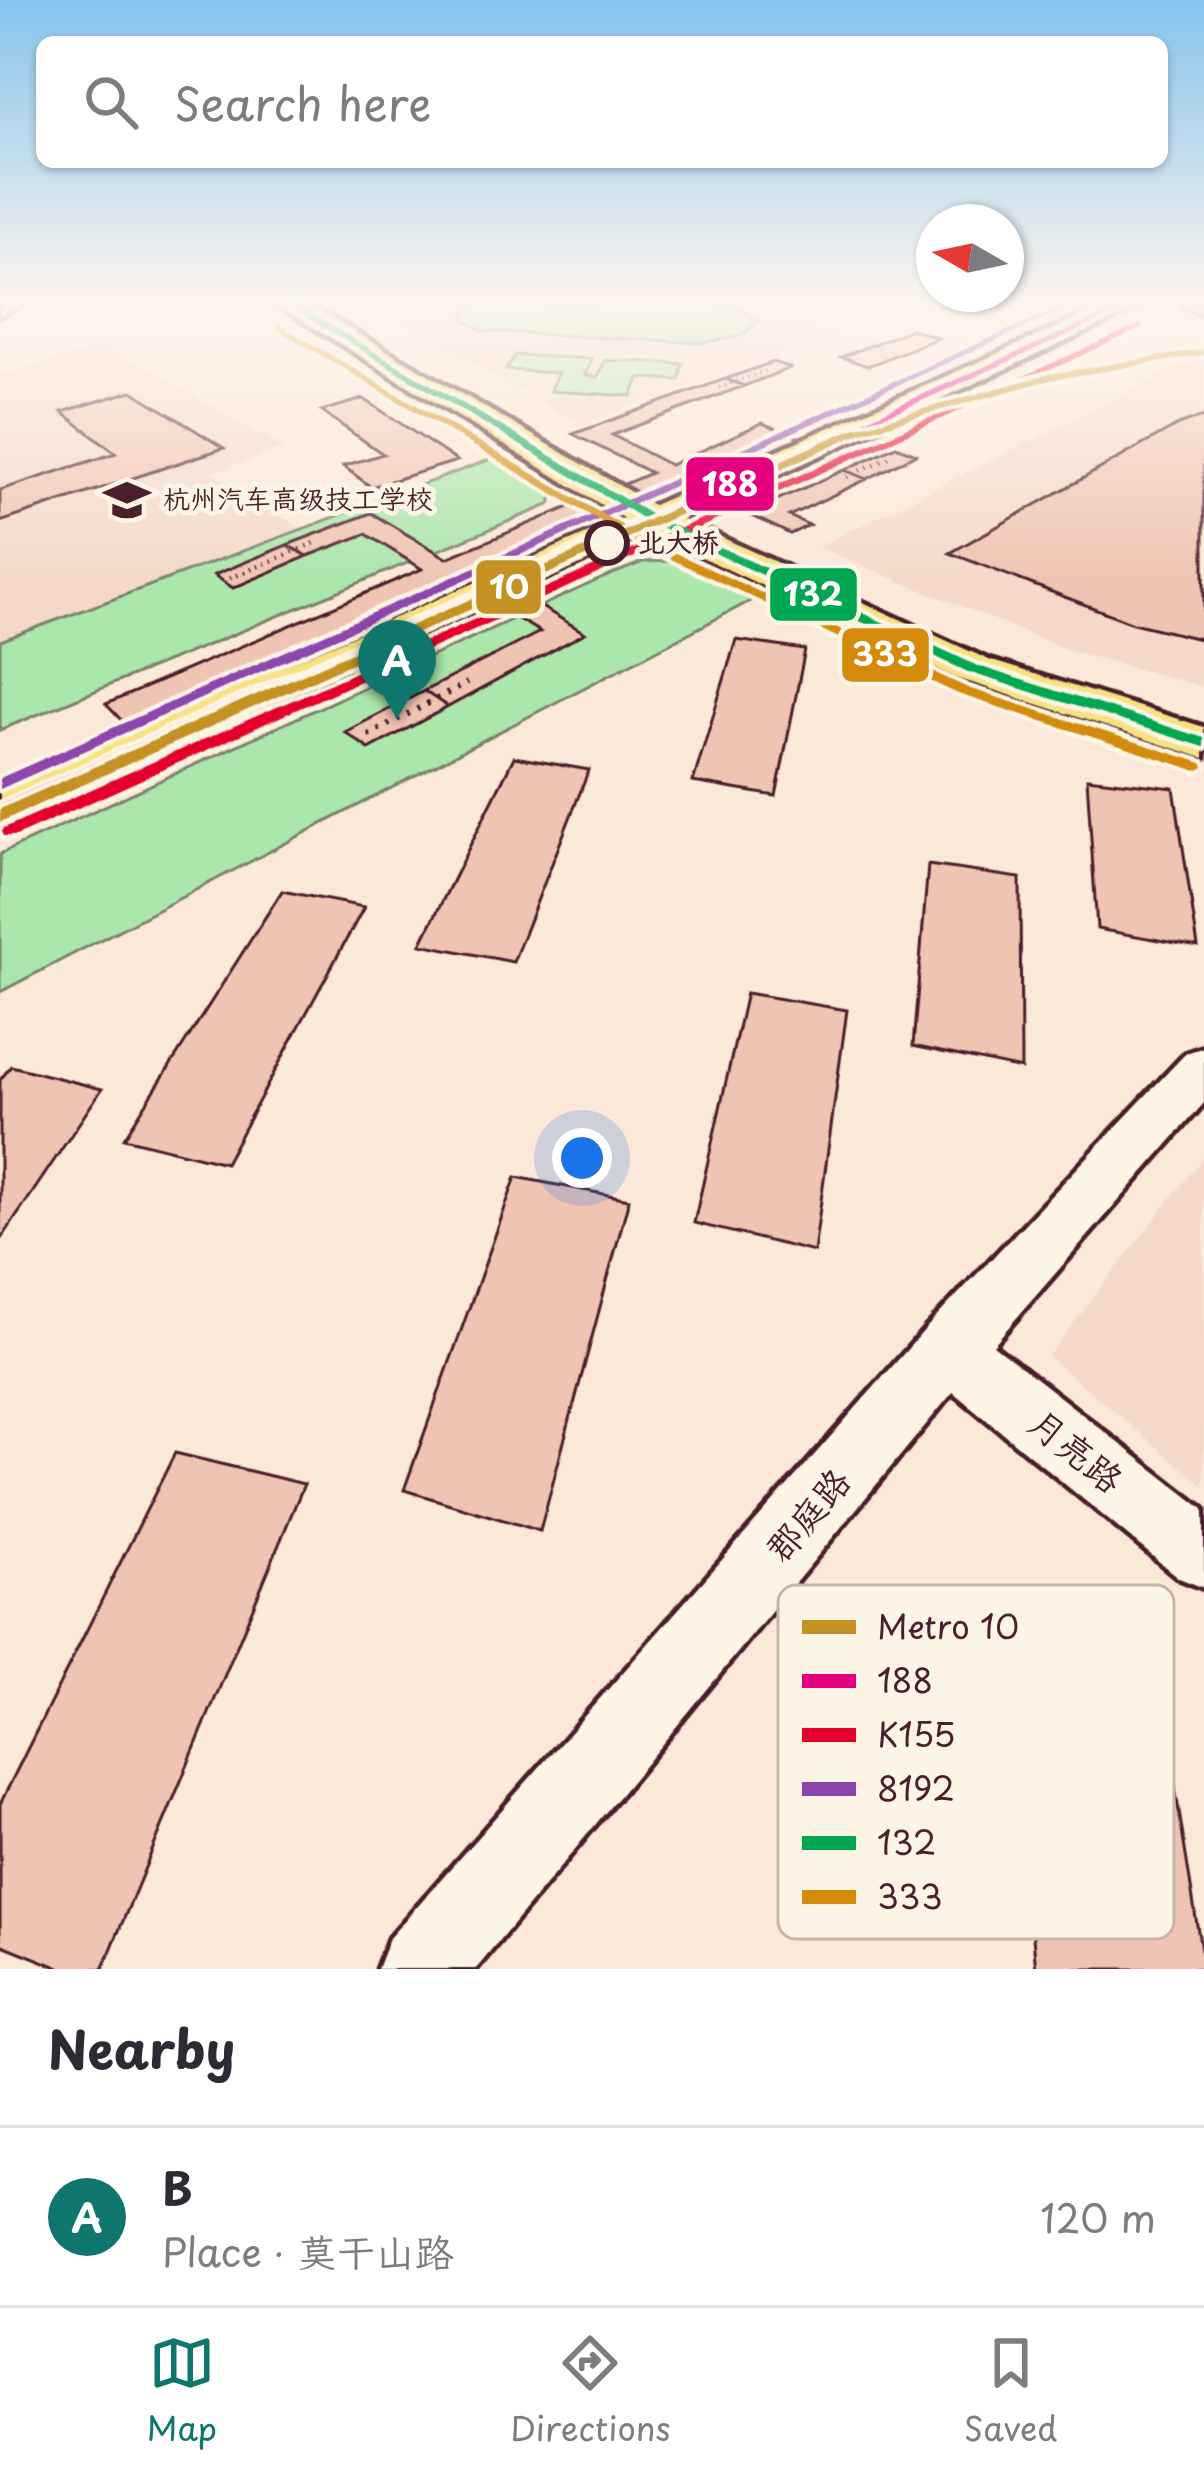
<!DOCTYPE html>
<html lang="en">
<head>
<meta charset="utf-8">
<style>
  :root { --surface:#fff; --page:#f2f2f3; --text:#2b2b33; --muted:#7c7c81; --line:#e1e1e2; --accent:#0f766e }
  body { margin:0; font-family:"Playpen Sans","LXGW WenKai TC",sans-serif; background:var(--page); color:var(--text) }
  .compass { position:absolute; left:916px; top:204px; width:108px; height:108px; border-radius:50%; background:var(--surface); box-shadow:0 3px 9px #0004; rotate:279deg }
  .you { position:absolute; left:582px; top:1158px; width:42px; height:42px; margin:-30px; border:9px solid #fff; border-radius:50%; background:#1a73e8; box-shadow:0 0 0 18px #1a73e833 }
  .badge { display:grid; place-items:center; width:78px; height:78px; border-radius:50%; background:var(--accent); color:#fff; font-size:39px; font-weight:700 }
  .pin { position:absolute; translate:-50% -99px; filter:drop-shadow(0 3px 6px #0008) }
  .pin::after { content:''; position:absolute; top:63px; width:42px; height:36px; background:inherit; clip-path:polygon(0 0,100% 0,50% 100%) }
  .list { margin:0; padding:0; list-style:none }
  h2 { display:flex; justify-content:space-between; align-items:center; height:156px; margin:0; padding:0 48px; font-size:51px }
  h2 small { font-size:39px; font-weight:400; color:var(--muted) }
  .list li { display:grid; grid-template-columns:78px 1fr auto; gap:36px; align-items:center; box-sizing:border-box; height:180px; padding:0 48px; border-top:3px solid var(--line) }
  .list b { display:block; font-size:45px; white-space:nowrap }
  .list p { margin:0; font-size:39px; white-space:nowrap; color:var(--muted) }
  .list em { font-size:39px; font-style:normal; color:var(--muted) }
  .icon { flex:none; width:66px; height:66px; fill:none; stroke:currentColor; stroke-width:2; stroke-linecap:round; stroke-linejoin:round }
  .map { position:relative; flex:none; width:1204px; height:1969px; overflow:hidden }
  .search { position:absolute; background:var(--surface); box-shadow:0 3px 9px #0004; left:36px; right:36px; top:36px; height:132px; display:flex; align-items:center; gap:30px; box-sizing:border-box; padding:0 42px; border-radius:18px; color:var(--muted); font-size:45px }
  .sheet { height:336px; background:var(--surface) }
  nav { display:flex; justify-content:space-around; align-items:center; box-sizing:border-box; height:168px; border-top:3px solid var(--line); background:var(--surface); font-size:33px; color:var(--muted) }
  nav a { display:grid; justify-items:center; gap:6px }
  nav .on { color:var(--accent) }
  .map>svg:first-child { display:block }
  .built { fill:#f4d9ca }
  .green { fill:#abe6ab; stroke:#7a826b; stroke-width:3 }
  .building { fill:#f0c4b3; stroke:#4a1f2b; stroke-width:3 }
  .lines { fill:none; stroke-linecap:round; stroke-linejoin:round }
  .minor-casing { stroke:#4a1f2b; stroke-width:9 }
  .major-casing { stroke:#4a1f2b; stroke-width:9 }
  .path-far2 { stroke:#4a1f2b; stroke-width:3; stroke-dasharray:1.5 4.5; stroke-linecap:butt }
  .path-far1 { stroke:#4a1f2b; stroke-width:4.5; stroke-dasharray:1.5 6; stroke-linecap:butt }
  .path { stroke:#4a1f2b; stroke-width:6; stroke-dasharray:3 8; stroke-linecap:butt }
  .minor { fill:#fcf5e5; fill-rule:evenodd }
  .major { fill:#f7e281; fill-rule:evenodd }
  .bus-1-casing { stroke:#fcf5e5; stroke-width:9 }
  .bus-2-casing { stroke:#fcf5e5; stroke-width:9 }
  .bus-3-casing { stroke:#fcf5e5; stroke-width:9 }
  .bus-4-casing { stroke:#fcf5e5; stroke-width:9 }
  .bus-5-casing { stroke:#fcf5e5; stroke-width:9 }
  .bus-1 { fill:#e5007d; fill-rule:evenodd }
  .bus-2 { fill:#e4002b; fill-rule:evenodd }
  .bus-3 { fill:#8e44ad; fill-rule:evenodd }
  .bus-4 { fill:#00a651; fill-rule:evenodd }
  .bus-5 { fill:#d48b09; fill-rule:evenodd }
  .metro-1-casing { stroke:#fcf5e5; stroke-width:9 }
  .metro-1 { fill:#c49122; fill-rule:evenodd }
  .stop-dot { fill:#fcf5e5; stroke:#4a1f2b; stroke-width:6 }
  .labels { text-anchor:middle; stroke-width:10; stroke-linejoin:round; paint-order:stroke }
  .far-poi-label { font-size:27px; fill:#4a1f2b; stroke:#fcf5e5; text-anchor:start }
  .far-stop-label { font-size:27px; font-weight:bold; fill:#4a1f2b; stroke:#fcf5e5; text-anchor:start }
  .near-street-label { font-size:36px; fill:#4a1f2b; stroke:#fcf5e5 }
  .key { fill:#fcf5e5; stroke:#c7b5ad; stroke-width:3 }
  .key-label { font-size:33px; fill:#4a1f2b }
  .line-badge { stroke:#fcf5e5; stroke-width:4.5 }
  .badge-label { font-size:33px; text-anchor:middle; font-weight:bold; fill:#fff }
</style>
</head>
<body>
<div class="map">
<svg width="1204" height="1969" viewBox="0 0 1204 1969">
  <rect width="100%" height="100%" fill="#fae8d8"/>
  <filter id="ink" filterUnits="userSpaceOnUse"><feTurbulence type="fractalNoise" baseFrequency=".00833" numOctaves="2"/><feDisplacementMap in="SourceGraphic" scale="24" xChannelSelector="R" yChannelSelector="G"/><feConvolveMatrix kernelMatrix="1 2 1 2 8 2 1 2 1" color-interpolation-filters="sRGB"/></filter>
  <g filter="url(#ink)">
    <!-- built -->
    <path class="built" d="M 374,305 L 747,305 L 836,335 L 581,425 Z
      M 108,346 L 284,448 L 212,473 L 300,528 L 0,641 L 0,375 Z
      M 1204,354 L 1204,687 L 1068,650 L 817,547 Z
      M 1204,1156 L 1204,1486 L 1048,1356 Z"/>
    <!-- green -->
    <path class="green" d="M 468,305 L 734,305 L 759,322 L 740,336 L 701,343 L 483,331 L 463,319 Z
      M 515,355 L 592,359 L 585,375 L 598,377 L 605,360 L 683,364 L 679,380 L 639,378 L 632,396 L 550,391 L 558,373 L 506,370 Z
      M 505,454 L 558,488 L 549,505 L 0,730 L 0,641 Z
      M 674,561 L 705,565 L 760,596 L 0,992 L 0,854 L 600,579 L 643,562 Z"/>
    <!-- building -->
    <path class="building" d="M 911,329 L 938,338 L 868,366 L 841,357 Z
      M 773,362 L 790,368 L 744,386 L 725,379 Z
      M 725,379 L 744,386 L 612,435 L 670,465 L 762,423 L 827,448 L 733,491 L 765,505 L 845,470 L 867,479 L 789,516 L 809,525 L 790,534 L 715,498 L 513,590 L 585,633 L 448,707 L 424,691 L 540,632 L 489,602 L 156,757 L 106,704 L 422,569 L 366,534 L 308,556 L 287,545 L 371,513 L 447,558 L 651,473 L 573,434 Z
      M 132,391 L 224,448 L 0,522 L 0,490 L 116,453 L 62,412 Z
      M 364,399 L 457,461 L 371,487 L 343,466 L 383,454 L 321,411 Z
      M 1204,416 L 1204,640 L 1133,623 L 950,553 L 1178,425 Z
      M 896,446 L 916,454 L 867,479 L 845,470 Z
      M 287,545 L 308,556 L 233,588 L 214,575 Z
      M 736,640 L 805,650 L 776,796 L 693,782 Z
      M 424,691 L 448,707 L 369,749 L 345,732 Z
      M 514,757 L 589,770 L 513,962 L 421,944 Z
      M 1087,778 L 1174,788 L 1198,947 L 1097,929 Z
      M 928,865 L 1020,878 L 1021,1069 L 913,1046 Z
      M 282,891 L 364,907 L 225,1163 L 124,1138 Z
      M 746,993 L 847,1010 L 814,1252 L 694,1223 Z
      M 11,1066 L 102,1089 L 0,1241 L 0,1080 Z
      M 516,1177 L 629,1199 L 540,1531 L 404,1490 Z
      M 175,1453 L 304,1484 L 103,1969 L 62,1969 L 0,1944 L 0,1804 Z
      M 1000,1590 L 1146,1604 L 1204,1969 L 1036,1969 Z"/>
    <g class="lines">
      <defs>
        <path id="minor" d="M 1183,305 L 1204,305 L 1204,315 Z
          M 1204,1047 L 1204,1103 L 993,1345 L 1204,1509 L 1204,1588 L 1179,1578 L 953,1392 L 476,1969 L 377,1969 L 389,1938 L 927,1327 L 1186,1053 Z"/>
        <path id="major" d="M 0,305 L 21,305 L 0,315 Z
          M 277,305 L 309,305 L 653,505 L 1108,305 L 1144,305 L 682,519 L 989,660 L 1204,727 L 1204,758 L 957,678 L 651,533 L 0,827 L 0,790 L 623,518 Z"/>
      </defs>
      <!-- minor casing -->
      <use href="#minor" class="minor-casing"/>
      <!-- major casing -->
      <use href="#major" class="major-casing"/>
      <!-- path-far2 -->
      <path class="path-far2" d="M 719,388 L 765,371"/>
      <!-- path-far1 -->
      <path class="path-far1" d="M 847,477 L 889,457
        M 769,515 L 774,517
        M 230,578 L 320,541"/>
      <!-- path -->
      <path class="path" d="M 368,735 L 467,683"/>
      <!-- minor -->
      <use href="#minor" class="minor"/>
      <!-- major -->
      <use href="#major" class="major"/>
      <defs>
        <path id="bus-1" d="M 1124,305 L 1135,305 L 0,815 L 0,804 Z"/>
        <path id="bus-2" d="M 1138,325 L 1145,327 L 16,836 L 4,836 L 2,832 L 4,828 Z"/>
        <path id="bus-3" d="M 1065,305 L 1076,305 L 0,789 L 0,778 Z"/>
        <path id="bus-4" d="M 286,305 L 296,305 L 655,517 L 978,666 L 1204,738 L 1204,747 L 968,672 L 647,521 Z"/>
        <path id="bus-5" d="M 278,324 L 645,539 L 968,688 L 1202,763 L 1204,767 L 1197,771 L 1192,769 L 958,694 L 637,543 L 275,328 Z"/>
      </defs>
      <!-- bus-1 casing -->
      <use href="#bus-1" class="bus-1-casing"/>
      <!-- bus-2 casing -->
      <use href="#bus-2" class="bus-2-casing"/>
      <!-- bus-3 casing -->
      <use href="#bus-3" class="bus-3-casing"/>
      <!-- bus-4 casing -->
      <use href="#bus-4" class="bus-4-casing"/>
      <!-- bus-5 casing -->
      <use href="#bus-5" class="bus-5-casing"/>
      <!-- bus-1 -->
      <use href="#bus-1" class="bus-1"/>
      <!-- bus-2 -->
      <use href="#bus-2" class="bus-2"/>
      <!-- bus-3 -->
      <use href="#bus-3" class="bus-3"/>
      <!-- bus-4 -->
      <use href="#bus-4" class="bus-4"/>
      <!-- bus-5 -->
      <use href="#bus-5" class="bus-5"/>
      <defs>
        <path id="metro-1" d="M 1204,349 L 1204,355 L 1050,380 L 862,432 L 0,822 L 0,809 L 854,428 L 1049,374 Z"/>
      </defs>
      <!-- metro-1 casing -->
      <use href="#metro-1" class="metro-1-casing"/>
      <!-- metro-1 -->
      <use href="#metro-1" class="metro-1"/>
    </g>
  </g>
  <!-- sky -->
  <linearGradient id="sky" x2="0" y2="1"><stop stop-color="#85c3ed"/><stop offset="0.52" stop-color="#fdf5ed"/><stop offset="1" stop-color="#fdf5ed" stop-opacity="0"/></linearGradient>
  <rect width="1204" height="581" fill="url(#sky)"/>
  <!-- icons -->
  <defs>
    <symbol id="school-bare" viewBox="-9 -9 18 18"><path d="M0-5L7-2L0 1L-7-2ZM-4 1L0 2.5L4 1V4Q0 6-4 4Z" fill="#4a1f2b" stroke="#fcf5e5" stroke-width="2.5" paint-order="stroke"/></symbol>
  </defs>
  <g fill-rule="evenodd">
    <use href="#school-bare" x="94" y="467" width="66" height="66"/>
  </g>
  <!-- markers -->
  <circle class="stop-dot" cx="607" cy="543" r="20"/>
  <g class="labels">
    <!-- far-poi labels -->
    <g class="far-poi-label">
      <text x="163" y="509">杭州汽车高级技工学校</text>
    </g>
    <!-- far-stop labels -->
    <g class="far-stop-label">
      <text x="638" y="552">北大桥</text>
    </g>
    <!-- near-street labels -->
    <g class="near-street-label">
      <text transform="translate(1076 1451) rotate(39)" y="13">月亮路</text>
      <text transform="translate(808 1515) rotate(-50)" y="13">郡庭路</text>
    </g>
  </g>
  <!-- legend -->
  <rect x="778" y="1585" width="396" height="354" rx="18" class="key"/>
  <rect x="802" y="1620" width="54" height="14" fill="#c49122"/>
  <rect x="802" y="1674" width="54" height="14" fill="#e5007d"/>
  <rect x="802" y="1728" width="54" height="14" fill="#e4002b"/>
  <rect x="802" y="1782" width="54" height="14" fill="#8e44ad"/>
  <rect x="802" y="1836" width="54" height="14" fill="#00a651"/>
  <rect x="802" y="1890" width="54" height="14" fill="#d48b09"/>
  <g class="key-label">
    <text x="877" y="1639">Metro 10</text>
    <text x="877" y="1693">188</text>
    <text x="877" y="1747">K155</text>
    <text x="877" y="1801">8192</text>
    <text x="877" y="1855">132</text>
    <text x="877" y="1909">333</text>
  </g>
  <g class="line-badge">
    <rect x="684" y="455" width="92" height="58" rx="12" fill="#e5007d"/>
    <rect x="474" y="558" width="69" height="58" rx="12" fill="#c49122"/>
    <rect x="768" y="566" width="91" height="57" rx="12" fill="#00a651"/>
    <rect x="840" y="626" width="91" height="58" rx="12" fill="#d48b09"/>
  </g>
  <g class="badge-label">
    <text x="730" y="496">188</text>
    <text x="509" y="599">10</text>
    <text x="813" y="606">132</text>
    <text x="885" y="666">333</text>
  </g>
</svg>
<svg class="compass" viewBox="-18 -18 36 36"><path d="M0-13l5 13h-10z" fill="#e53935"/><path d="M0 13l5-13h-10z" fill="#7c7c81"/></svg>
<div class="you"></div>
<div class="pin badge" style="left:397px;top:719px">A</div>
<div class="search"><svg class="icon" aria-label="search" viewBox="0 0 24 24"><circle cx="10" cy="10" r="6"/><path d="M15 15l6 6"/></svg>Search here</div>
</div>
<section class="sheet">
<h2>Nearby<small></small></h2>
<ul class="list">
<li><span class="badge">A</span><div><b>B</b><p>Place · 莫干山路</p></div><em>120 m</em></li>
</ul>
</section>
<nav>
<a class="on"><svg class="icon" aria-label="map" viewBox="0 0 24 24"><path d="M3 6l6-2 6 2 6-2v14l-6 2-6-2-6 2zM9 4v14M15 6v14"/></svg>Map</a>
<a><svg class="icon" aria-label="directions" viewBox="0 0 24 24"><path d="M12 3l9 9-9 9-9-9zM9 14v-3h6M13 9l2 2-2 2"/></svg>Directions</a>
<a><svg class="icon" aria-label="saved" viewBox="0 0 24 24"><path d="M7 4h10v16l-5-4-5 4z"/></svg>Saved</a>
</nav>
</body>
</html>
